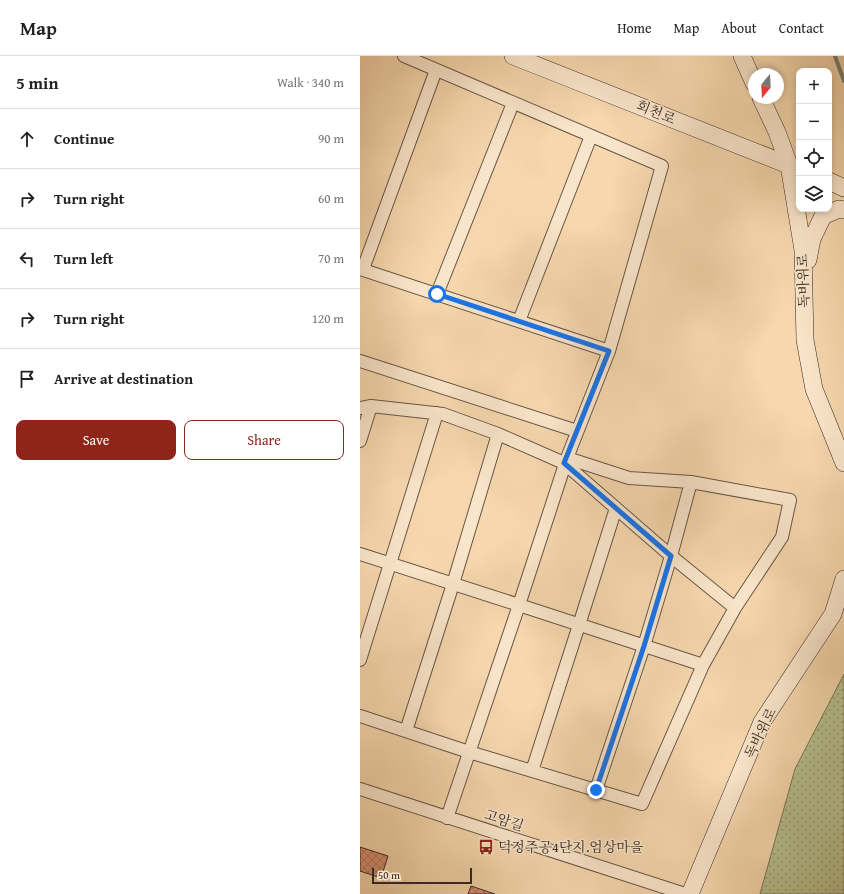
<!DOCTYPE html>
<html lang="en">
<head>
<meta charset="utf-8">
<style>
  :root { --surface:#fff; --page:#f2f2f2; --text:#222; --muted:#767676; --line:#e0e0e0; --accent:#8f2418 }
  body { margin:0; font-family:"Gentium Book Plus","Noto Serif KR",serif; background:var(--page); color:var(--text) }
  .controls { position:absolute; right:12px; top:12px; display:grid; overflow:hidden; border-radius:8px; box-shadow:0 2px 6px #0003 }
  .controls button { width:36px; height:36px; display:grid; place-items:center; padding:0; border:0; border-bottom:1px solid var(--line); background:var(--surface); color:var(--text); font:20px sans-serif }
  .compass { position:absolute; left:388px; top:12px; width:36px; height:36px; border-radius:50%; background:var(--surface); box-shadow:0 2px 6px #0003; rotate:198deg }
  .scale { position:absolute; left:12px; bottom:10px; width:100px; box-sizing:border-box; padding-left:4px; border:2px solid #392b25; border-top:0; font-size:11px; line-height:14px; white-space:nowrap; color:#392b25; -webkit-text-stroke:3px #f9e5ca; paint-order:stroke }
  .stop { position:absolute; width:12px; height:12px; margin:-9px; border:3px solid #1a73e8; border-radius:50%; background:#fff }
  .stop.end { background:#1a73e8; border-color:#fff; box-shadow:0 1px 4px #0008 }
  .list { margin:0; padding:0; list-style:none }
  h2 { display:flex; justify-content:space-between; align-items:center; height:52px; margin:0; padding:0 16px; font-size:17px }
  h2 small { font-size:13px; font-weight:400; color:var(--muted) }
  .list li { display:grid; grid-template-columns:26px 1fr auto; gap:12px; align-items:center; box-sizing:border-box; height:60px; padding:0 16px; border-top:1px solid var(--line) }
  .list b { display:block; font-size:15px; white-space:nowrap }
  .list em { font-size:13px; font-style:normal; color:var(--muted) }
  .actions { display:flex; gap:8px; padding:12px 16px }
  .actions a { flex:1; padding:9px 0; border:1px solid var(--accent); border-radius:8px; text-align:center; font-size:14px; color:var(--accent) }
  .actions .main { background:var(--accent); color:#fff }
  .icon { flex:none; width:22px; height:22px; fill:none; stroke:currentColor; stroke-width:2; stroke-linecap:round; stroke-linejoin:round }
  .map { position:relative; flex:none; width:484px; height:838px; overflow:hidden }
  header { display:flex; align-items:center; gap:24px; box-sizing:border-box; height:56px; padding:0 20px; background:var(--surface); border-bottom:1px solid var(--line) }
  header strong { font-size:19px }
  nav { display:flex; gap:22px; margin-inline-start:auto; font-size:14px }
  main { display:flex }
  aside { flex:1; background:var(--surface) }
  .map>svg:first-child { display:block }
  .grass { fill:url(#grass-dots); stroke:#78755a }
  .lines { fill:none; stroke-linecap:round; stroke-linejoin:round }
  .stream { stroke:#758076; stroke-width:4 }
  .building { fill:url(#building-cross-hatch); stroke:#392b25 }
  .street-casing { stroke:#685647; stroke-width:14 }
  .secondary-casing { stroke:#392b25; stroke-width:18 }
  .street { stroke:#f9e5ca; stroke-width:12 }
  .secondary { stroke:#f9e5ca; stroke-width:17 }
  .route { stroke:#1a73e8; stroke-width:5 }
  .labels { text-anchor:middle; stroke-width:3; stroke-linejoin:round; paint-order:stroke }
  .street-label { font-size:14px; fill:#392b25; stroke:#f9e5ca }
  .poi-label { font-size:14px; fill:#392b25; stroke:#f9e5ca; text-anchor:start }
</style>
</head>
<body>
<header>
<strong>Map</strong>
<nav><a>Home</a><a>Map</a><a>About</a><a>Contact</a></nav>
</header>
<main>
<aside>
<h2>5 min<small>Walk · 340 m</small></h2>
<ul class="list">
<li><svg class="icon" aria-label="ahead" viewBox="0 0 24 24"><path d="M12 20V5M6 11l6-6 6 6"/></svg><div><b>Continue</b></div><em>90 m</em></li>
<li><svg class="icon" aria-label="right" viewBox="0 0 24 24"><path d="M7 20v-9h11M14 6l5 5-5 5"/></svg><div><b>Turn right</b></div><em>60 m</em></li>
<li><svg class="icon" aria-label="left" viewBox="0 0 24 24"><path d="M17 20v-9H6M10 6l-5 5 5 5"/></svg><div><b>Turn left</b></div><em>70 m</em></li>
<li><svg class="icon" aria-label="right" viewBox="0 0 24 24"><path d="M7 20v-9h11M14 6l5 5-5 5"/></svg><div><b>Turn right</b></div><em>120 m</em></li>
<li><svg class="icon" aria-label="arrive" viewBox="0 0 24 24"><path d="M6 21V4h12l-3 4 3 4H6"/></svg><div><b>Arrive at destination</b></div></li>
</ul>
<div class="actions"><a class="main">Save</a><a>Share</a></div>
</aside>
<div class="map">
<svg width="484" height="838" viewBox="0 0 484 838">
  <defs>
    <pattern id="grass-dots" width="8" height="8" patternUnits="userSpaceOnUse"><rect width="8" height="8" fill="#b6bf8f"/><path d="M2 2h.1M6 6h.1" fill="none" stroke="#959b75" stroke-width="1.8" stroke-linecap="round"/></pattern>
    <pattern id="building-cross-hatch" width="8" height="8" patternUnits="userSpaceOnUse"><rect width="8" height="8" fill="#d79074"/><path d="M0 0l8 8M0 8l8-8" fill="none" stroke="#af765f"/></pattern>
  </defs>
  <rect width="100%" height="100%" fill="#f6d7ae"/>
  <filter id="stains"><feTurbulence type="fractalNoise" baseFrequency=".005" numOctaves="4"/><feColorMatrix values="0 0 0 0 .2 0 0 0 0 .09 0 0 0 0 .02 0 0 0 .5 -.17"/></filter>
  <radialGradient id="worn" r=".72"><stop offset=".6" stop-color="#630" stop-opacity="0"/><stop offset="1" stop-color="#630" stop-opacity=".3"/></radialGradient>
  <!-- grass -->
  <path class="grass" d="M 484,618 L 484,838 L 400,838 L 435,713 Z"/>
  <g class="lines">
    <!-- stream -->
    <path class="stream" d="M 475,0 L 484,25"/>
  </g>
  <!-- building -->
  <path class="building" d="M 0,791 L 28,800 L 21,822 L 0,815 Z
    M 111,830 L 135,838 L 108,838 Z"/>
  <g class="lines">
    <defs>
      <path id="street" d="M 44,0 L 302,110 L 249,295 L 207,402
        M 0,213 L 249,295
        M 3,213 L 76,14
        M 77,238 L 153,47
        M 159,265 L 231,80
        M 0,305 L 217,375
        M 0,352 L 11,350 L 83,358 L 138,378 L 204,407 L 311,500 L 284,590 L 236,734
        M 0,385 L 11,350
        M 0,498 L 159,549 L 207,402 L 269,422 L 331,426
        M 0,604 L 77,357
        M 0,660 L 109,696 L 282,748 L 343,609 L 375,552 L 311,500 L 331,426 L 430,444 L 422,481 L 375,552
        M 46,675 L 93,528 L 138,378
        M 172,715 L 219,569 L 256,452
        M 0,733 L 325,838
        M 87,762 L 159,549 L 343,609"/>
      <path id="secondary" d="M 153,0 L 436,112
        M 382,0 L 394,27
        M 401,42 L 417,76 L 429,109 L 443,194 L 445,284 L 454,333 L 484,407
        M 469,125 L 484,132
        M 448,204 L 452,183 L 463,160 L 479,153 L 484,154
        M 330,838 L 402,666 L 473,558 L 484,523"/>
    </defs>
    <!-- street casing -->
    <use href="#street" class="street-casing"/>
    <!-- secondary casing -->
    <use href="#secondary" class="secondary-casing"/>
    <!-- street -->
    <use href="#street" class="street"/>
    <!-- secondary -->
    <use href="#secondary" class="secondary"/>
  </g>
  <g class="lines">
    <!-- route -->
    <path class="route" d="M 77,238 L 249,295 L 204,407 L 311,500 L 284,590 L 236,734"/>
  </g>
  <!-- icons -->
  <defs>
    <symbol id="bus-bare" viewBox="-9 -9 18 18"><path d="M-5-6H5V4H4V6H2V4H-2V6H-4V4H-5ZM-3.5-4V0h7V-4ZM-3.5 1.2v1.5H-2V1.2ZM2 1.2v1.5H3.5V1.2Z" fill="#8f2418" stroke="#f9e5ca" stroke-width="2.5" paint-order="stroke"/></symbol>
  </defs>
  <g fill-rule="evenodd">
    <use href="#bus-bare" x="115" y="780" width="22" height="22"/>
  </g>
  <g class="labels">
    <!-- street labels -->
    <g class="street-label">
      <text transform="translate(296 56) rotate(22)" y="5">회천로</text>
      <text transform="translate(443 225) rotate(-92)" y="5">독바위로</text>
      <text transform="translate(400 677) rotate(-64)" y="5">독바위로</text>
      <text transform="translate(144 764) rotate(18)" y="5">고암길</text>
    </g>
    <!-- poi labels -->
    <g class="poi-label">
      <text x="138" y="796">덕정주공4단지.엄상마을</text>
    </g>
  </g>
  <rect width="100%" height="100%" filter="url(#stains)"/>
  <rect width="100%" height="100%" fill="url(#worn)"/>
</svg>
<div class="controls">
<button>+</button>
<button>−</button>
<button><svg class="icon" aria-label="locate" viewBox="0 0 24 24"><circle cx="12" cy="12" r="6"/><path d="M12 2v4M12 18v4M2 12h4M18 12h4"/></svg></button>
<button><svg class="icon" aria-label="layers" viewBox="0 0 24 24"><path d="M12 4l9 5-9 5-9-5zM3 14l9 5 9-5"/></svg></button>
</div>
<svg class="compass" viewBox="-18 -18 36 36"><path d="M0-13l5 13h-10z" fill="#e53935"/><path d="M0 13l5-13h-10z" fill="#767676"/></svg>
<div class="scale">50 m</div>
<div class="stop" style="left:77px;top:238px"></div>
<div class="stop end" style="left:236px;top:734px"></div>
</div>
</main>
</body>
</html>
